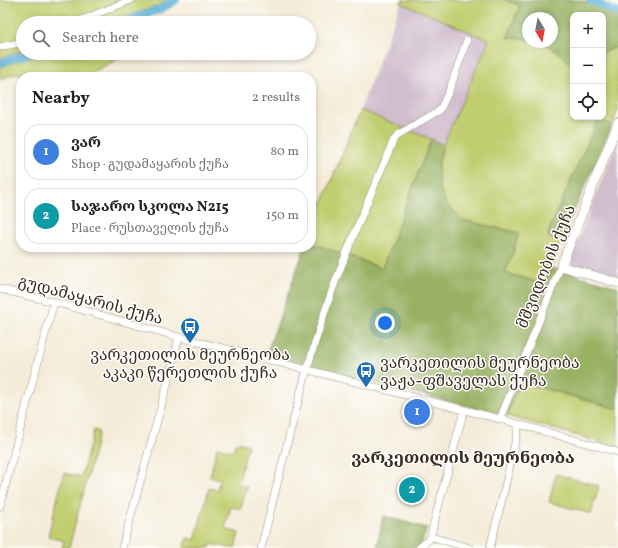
<!DOCTYPE html>
<html lang="en">
<head>
<meta charset="utf-8">
<style>
  :root { --surface:#fff; --page:#f6f6f6; --text:#202124; --muted:#757577; --line:#e0e0e0; --accent:#111827 }
  body { margin:0; font-family:Vollkorn,"Noto Serif Georgian",serif; background:var(--page); color:var(--text) }
  .controls { position:absolute; right:12px; top:12px; display:grid; overflow:hidden; border-radius:8px; box-shadow:0 2px 6px #0003 }
  .controls button { width:36px; height:36px; display:grid; place-items:center; padding:0; border:0; border-bottom:1px solid var(--line); background:var(--surface); color:var(--text); font:20px sans-serif }
  .compass { position:absolute; left:522px; top:12px; width:36px; height:36px; border-radius:50%; background:var(--surface); box-shadow:0 2px 6px #0003; rotate:170deg }
  .you { position:absolute; left:385px; top:323px; width:14px; height:14px; margin:-10px; border:3px solid #fff; border-radius:50%; background:#1a73e8; box-shadow:0 0 0 6px #1a73e833 }
  .badge { display:grid; place-items:center; width:26px; height:26px; border-radius:50%; background:var(--accent); color:#fff; font-size:13px; font-weight:700 }
  .pin { position:absolute; translate:-50% -50%; border:2px solid #fff; box-shadow:0 1px 4px #0006 }
  .list { margin:0; padding:0; list-style:none }
  h2 { display:flex; justify-content:space-between; align-items:center; height:52px; margin:0; padding:0 16px; font-size:17px }
  h2 small { font-size:13px; font-weight:400; color:var(--muted) }
  .list li { display:grid; grid-template-columns:26px 1fr auto; gap:12px; align-items:center; box-sizing:border-box; height:56px; margin:0 8px 8px; padding:0 8px; border:1px solid var(--line); border-radius:16px }
  .list b { display:block; font-size:15px; white-space:nowrap }
  .list p { margin:0; font-size:13px; white-space:nowrap; color:var(--muted) }
  .list em { font-size:13px; font-style:normal; color:var(--muted) }
  .icon { flex:none; width:22px; height:22px; fill:none; stroke:currentColor; stroke-width:2; stroke-linecap:round; stroke-linejoin:round }
  .map { position:relative; flex:none; width:618px; height:548px; overflow:hidden }
  .search { position:absolute; background:var(--surface); box-shadow:0 2px 6px #0003; left:16px; top:16px; width:300px; height:44px; display:flex; align-items:center; gap:10px; box-sizing:border-box; padding:0 14px; border-radius:22px; color:var(--muted); font-size:15px }
  .panel { position:absolute; background:var(--surface); box-shadow:0 2px 6px #0003; left:16px; top:72px; width:300px; height:180px; border-radius:16px }
  .map>svg:first-child { display:block }
  .industrial { fill:#d0bdcd }
  .green { fill:#c1ce70; stroke:#7e7c47 }
  .forest { fill:#98b162; stroke:#6a6e40 }
  .lines { fill:none; stroke-linecap:round; stroke-linejoin:round }
  .canal { stroke:#58afd4; stroke-width:8 }
  .minor-casing { stroke:#988b7b; stroke-width:8 }
  .tertiary-casing { stroke:#988b7b; stroke-width:10 }
  .minor { stroke:#fff; stroke-width:7 }
  .tertiary { stroke:#fff; stroke-width:9 }
  .labels { text-anchor:middle; stroke-width:3; stroke-linejoin:round; paint-order:stroke }
  .street-label { font-size:16px; fill:#3b2a1e; stroke:#fff }
  .poi-label { font-size:16px; fill:#3b2a1e; stroke:#fff }
  .neighbourhood-label { font-size:17px; font-weight:bold; fill:#3b2a1e; stroke:#fff }
</style>
</head>
<body>
<div class="map">
<svg width="618" height="548" viewBox="0 0 618 548">
  <rect width="100%" height="100%" fill="#fff"/>
  <filter id="ink" filterUnits="userSpaceOnUse"><feTurbulence type="fractalNoise" baseFrequency=".025" numOctaves="2"/><feDisplacementMap in="SourceGraphic" scale="8" xChannelSelector="R" yChannelSelector="G"/><feConvolveMatrix kernelMatrix="1 2 1 2 8 2 1 2 1" color-interpolation-filters="sRGB"/></filter>
  <filter id="wash" filterUnits="userSpaceOnUse"><feTurbulence type="fractalNoise" baseFrequency=".012" numOctaves="4" result="noise"/><feDisplacementMap in="SourceGraphic" scale="16" xChannelSelector="R" yChannelSelector="G"/><feGaussianBlur stdDeviation="0.9" result="paint"/><feColorMatrix in="noise" values="0 0 0 0 0 0 0 0 0 0 0 0 0 0 0 0 0 1.4 0 .05"/><feComposite in="paint" operator="in"/></filter>
  <g filter="url(#wash)">
    <rect width="100%" height="100%" fill="#f4ecd8"/>
    <!-- industrial -->
    <path class="industrial" d="M 401,3 L 489,40 L 443,145 L 360,110 Z
      M 618,139 L 618,278 L 571,264 L 571,258 Z"/>
    <!-- green -->
    <path class="green" d="M 0,0 L 168,0 L 158,6 L 106,23 L 23,23 L 23,50 L 0,58 Z
      M 402,0 L 505,0 L 520,6 L 507,38 L 528,39 L 528,42 C 548,42 560,52 573,67 L 573,117 L 603,117 L 603,53 L 614,48 L 618,48 L 618,110 L 612,125 L 598,120 L 555,240 L 562,238 L 544,284 L 505,273 L 513,253 L 519,233 L 463,220 L 446,203 L 439,186 L 438,166 L 443,145 L 489,40 L 401,3 Z
      M 42,53 L 130,53 L 83,77 L 39,77 L 17,73 L 0,79 L 0,67 Z
      M 360,110 L 431,139 L 382,268 L 311,243 L 311,231 Z
      M 520,382 L 618,409 L 618,447 L 507,416 Z
      M 94,430 L 99,432 L 69,548 L 62,548 L 64,541 L 48,536 L 64,473 L 81,477 Z
      M 236,442 L 248,445 L 238,484 L 247,487 L 241,509 L 231,507 L 225,529 L 239,533 L 235,548 L 229,548 L 211,544 L 210,548 L 184,548 L 187,538 L 195,540 L 209,488 L 217,490 L 220,479 L 210,477 L 217,447 L 233,451 Z
      M 556,474 L 599,486 L 591,514 L 549,502 Z"/>
    <!-- forest -->
    <path class="forest" d="M 506,0 L 581,0 L 618,16 L 618,48 L 614,48 L 603,53 L 603,15 L 573,15 L 573,67 C 563,56 553,47 539,42 L 552,42 L 552,18 L 528,18 L 528,39 L 507,38 L 520,6 Z
      M 598,119 L 612,125 L 562,238 L 555,240 L 549,238 L 548,232 Z
      M 431,139 L 443,145 L 438,166 L 439,186 L 446,203 L 463,220 L 519,233 L 513,253 L 505,273 L 544,284 L 552,268 L 618,287 L 618,409 L 520,382 L 507,416 L 266,355 L 305,247 L 311,247 L 311,243 L 382,268 Z
      M 383,516 L 427,528 L 420,548 L 377,548 Z"/>
    <g class="lines">
      <!-- canal -->
      <path class="canal" d="M 590,0 L 618,13
        M 120,23 L 161,9 L 176,0
        M 0,63 L 30,53"/>
    </g>
  </g>
  <g filter="url(#ink)">
    <g class="lines">
      <defs>
        <path id="minor" d="M 74,23 L 131,0
          M 0,47 L 23,42
          M 0,289 L 54,302 L 179,337 L 500,419 L 618,452
          M 500,419 L 561,266
          M 0,506 L 42,346 L 54,302
          M 432,537 L 431,534 L 464,410
          M 432,537 L 470,548
          M 122,548 L 167,385 L 179,337
          M 261,548 C 282,467 300,385 327,305 C 346,249 372,193 394,139 L 399,134 L 440,110 L 449,91 L 467,40
          M 419,548 L 432,537
          M 490,548 L 504,491 L 519,425"/>
        <path id="tertiary" d="M 618,123 L 561,266 L 618,283"/>
      </defs>
      <!-- minor casing -->
      <use href="#minor" class="minor-casing"/>
      <!-- tertiary casing -->
      <use href="#tertiary" class="tertiary-casing"/>
      <!-- minor -->
      <use href="#minor" class="minor"/>
      <!-- tertiary -->
      <use href="#tertiary" class="tertiary"/>
    </g>
  </g>
  <!-- icons -->
  <defs>
    <symbol id="bus-pin" viewBox="-11 -11 22 30"><path d="M0 17L-7.5 6A9.5 9.5 0 1 1 7.5 6Z" fill="#1f6fb2" stroke="#fff"/><path d="M-5-6H5V4H4V6H2V4H-2V6H-4V4H-5ZM-3.5-4V0h7V-4ZM-3.5 1.2v1.5H-2V1.2ZM2 1.2v1.5H3.5V1.2Z" fill="#fff"/></symbol>
  </defs>
  <g fill-rule="evenodd">
    <use href="#bus-pin" x="179" y="316" width="22" height="30"/>
    <use href="#bus-pin" x="355" y="360" width="22" height="30"/>
  </g>
  <g class="labels">
    <!-- street labels -->
    <g class="street-label">
      <text transform="translate(545 266) rotate(-68)" y="6">მშვიდობის ქუჩა</text>
      <text transform="translate(91 299) rotate(15)" y="6">გუდამაყარის ქუჩა</text>
    </g>
    <!-- poi labels -->
    <g class="poi-label">
      <text x="190" y="360">ვარკეთილის მეურნეობა<tspan x="190" dy="18">აკაკი წერეთლის ქუჩა</tspan></text>
      <text x="380" y="368" text-anchor="start">ვარკეთილის მეურნეობა<tspan x="380" dy="18">ვაჟა-ფშაველას ქუჩა</tspan></text>
    </g>
    <!-- neighbourhood labels -->
    <g class="neighbourhood-label">
      <text x="463" y="463">ვარკეთილის მეურნეობა</text>
    </g>
  </g>
</svg>
<div class="controls">
<button>+</button>
<button>−</button>
<button><svg class="icon" aria-label="locate" viewBox="0 0 24 24"><circle cx="12" cy="12" r="6"/><path d="M12 2v4M12 18v4M2 12h4M18 12h4"/></svg></button>
</div>
<svg class="compass" viewBox="-18 -18 36 36"><path d="M0-13l5 13h-10z" fill="#e53935"/><path d="M0 13l5-13h-10z" fill="#757577"/></svg>
<div class="you"></div>
<div class="pin badge" style="left:417px;top:412px;background:#3f7fe0">1</div>
<div class="pin badge" style="left:412px;top:490px;background:#0f9aa8">2</div>
<div class="search"><svg class="icon" aria-label="search" viewBox="0 0 24 24"><circle cx="10" cy="10" r="6"/><path d="M15 15l6 6"/></svg>Search here</div>
<section class="panel">
<h2>Nearby<small>2 results</small></h2>
<ul class="list">
<li><span class="badge" style="background:#3f7fe0">1</span><div><b>ვარ</b><p>Shop · გუდამაყარის ქუჩა</p></div><em>80 m</em></li>
<li><span class="badge" style="background:#0f9aa8">2</span><div><b>საჯარო სკოლა N215</b><p>Place · რუსთაველის ქუჩა</p></div><em>150 m</em></li>
</ul>
</section>
</div>
</body>
</html>
